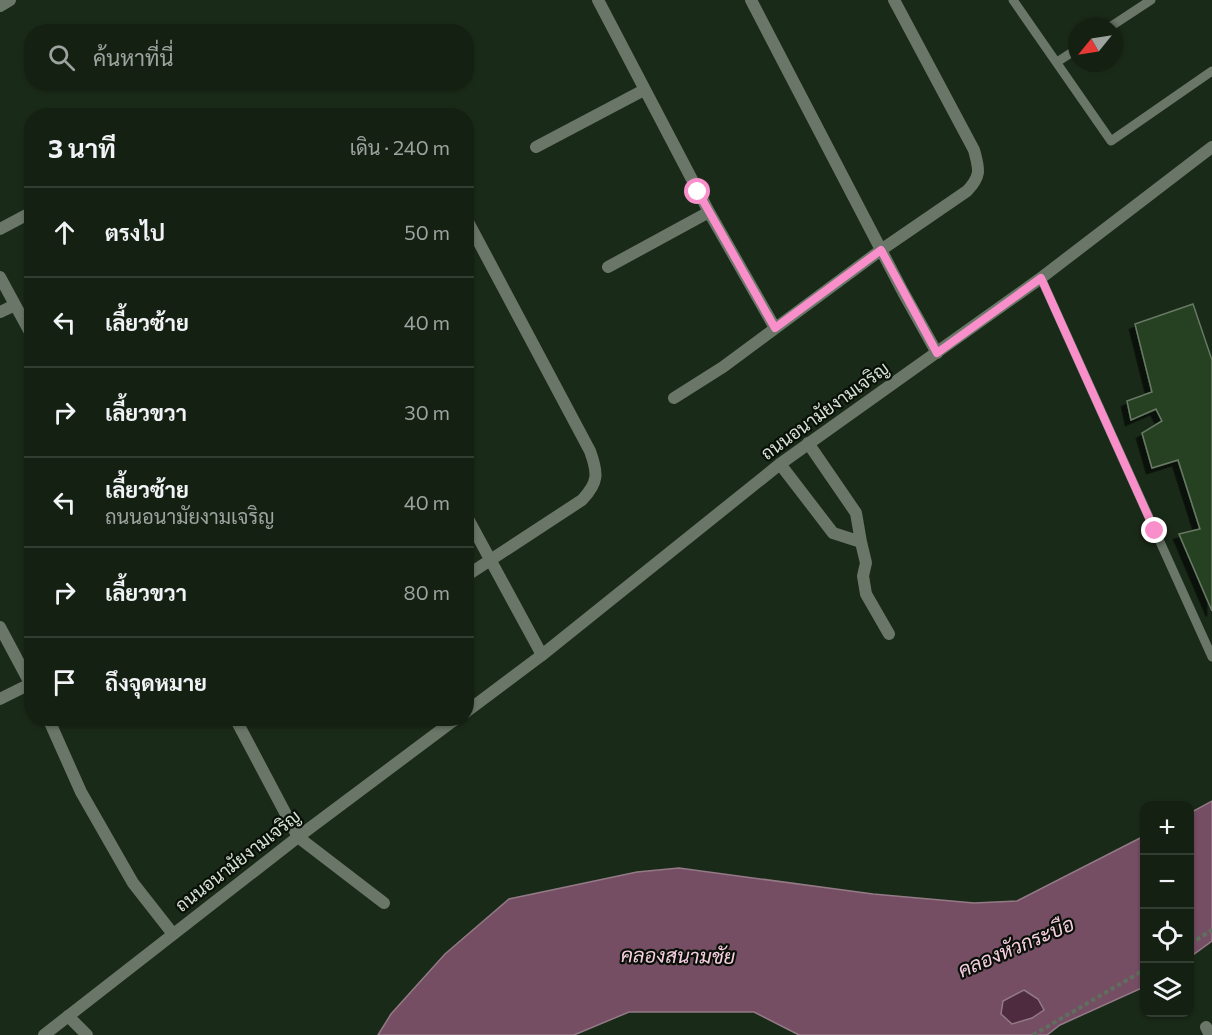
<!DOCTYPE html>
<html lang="th">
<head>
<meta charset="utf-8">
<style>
  :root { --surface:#142012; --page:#1d281b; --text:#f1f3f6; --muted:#9da39f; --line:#333e32 }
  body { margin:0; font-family:Commissioner,Sarabun,sans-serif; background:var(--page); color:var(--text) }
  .controls { position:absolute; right:18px; bottom:18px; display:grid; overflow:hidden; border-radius:12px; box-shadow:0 2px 4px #0004 }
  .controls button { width:54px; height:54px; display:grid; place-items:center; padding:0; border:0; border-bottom:2px solid var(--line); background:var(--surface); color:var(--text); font:30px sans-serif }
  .compass { position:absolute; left:1068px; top:18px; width:54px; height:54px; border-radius:50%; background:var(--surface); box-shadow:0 2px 4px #0004; rotate:240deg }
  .stop { position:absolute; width:18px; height:18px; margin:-14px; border:4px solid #f98fca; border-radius:50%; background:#fff }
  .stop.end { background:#f98fca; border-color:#fff; box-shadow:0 2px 6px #0008 }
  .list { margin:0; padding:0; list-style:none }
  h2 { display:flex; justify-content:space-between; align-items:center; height:78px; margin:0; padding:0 24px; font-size:26px }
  h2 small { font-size:20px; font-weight:400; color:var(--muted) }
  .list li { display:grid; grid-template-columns:39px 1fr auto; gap:18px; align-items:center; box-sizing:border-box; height:90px; padding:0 24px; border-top:2px solid var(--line) }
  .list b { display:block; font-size:22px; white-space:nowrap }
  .list p { margin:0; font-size:20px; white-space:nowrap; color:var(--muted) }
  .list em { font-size:20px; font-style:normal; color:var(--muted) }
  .icon { flex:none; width:33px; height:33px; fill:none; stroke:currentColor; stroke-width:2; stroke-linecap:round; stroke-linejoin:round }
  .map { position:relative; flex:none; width:1212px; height:1035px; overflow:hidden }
  .search { position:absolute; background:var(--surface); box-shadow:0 2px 4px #0004; left:24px; top:24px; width:450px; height:66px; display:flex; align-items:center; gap:15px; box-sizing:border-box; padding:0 21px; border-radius:24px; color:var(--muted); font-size:22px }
  .panel { position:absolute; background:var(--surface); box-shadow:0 2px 4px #0004; left:24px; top:108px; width:450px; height:618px; border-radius:24px }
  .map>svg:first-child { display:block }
  .green { fill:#4e2b3e }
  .water { fill:#754e63; stroke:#937a86; stroke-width:1.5; fill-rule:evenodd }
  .building { fill:#253f21; stroke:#687a65; stroke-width:1.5; filter:url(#shadow) }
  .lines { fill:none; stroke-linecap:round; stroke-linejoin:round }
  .path { stroke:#606e5e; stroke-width:4; stroke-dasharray:4.5 3; stroke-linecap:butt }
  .service { stroke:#6a7768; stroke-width:9 }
  .minor { stroke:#6a7768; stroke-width:12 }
  .tertiary { stroke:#6a7768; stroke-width:12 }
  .route { stroke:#f98fca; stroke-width:8 }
  .labels { text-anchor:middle; stroke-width:4.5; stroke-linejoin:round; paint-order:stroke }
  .street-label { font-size:18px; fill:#d8e2d6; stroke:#091008 }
  .water-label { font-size:20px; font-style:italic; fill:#f8cee3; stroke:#091008 }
</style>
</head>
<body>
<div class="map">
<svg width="1212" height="1035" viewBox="0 0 1212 1035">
  <defs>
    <filter id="shadow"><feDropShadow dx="-5.5" dy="5.5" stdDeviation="0" flood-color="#0009"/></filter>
  </defs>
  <rect width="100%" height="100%" fill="#1a2a18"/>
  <!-- green -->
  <path class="green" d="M 1024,990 L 1038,999 L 1044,1010 L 1032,1018 L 1012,1024 L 1001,1014 L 1003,1001 Z"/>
  <!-- water -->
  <path class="water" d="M 1212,801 L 1212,941 L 1190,957 L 1190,813 Z
    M 1144,836 L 1144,987 L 1060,1025 L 1047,1035 L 799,1035 L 754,1012 L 629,1012 L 574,1035 L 378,1035 L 391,1014 L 445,954 L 509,899 L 637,872 L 679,868 L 873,894 L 974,903 L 1017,901 ZM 1024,990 L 1038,999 L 1044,1010 L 1032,1018 L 1012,1024 L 1001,1014 L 1003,1001 Z"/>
  <!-- building -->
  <path class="building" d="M 1193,304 L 1212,360 L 1212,611 L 1179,534 L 1200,529 L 1178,460 L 1152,468 L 1142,433 L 1162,421 L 1156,409 L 1131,420 L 1127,401 L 1152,392 L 1135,324 Z"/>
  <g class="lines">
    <!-- path -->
    <path class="path" d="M 1190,944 L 1212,930
      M 1033,1035 L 1144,970"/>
    <!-- service -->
    <path class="service" d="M 1013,0 L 1111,141 L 1212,71
      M 1110,27 L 1151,0
      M 1057,62 L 1077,49
      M 1041,278 L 1212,657"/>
    <!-- minor -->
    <path class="minor" d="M 598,0 L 709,212 L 775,328
      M 751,0 L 903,292 L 937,353
      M 0,6 L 10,0
      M 536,147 L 644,90
      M 466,218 L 590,451 C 598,473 599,482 582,500 L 466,576
      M 0,229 L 32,212
      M 608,267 L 709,212
      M 0,277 L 32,336
      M 0,312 L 15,305
      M 674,398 L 723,367 L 881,250 L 967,191 C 982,175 979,169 974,150 L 894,0
      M 780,464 L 833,533 L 861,542 L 856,513 L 808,443
      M 466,515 L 542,655
      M 861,542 L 866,563 L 863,576 L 866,594 L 889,634
      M 0,627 L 32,687
      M 0,699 L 30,684
      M 48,718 L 81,792 L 133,883 L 173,934
      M 235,718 L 298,837 L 384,903
      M 68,1016 L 87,1035
      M 1206,1027 L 1210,1035"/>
    <!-- tertiary -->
    <path class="tertiary" d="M 466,712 L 542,655 L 780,464 L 1041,278 L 1212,147
      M 44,1035 L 298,837 L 457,718"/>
  </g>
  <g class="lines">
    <!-- route -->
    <path class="route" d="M 698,192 L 775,328 L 881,250 L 937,353 L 1041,278 L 1155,531"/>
  </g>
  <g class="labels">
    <!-- street labels -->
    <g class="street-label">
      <text transform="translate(825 411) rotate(-36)" y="6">ถนนอนามัยงามเจริญ</text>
      <text transform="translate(238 861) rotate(-38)" y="6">ถนนอนามัยงามเจริญ</text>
    </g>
    <!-- water labels -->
    <g class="water-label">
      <text transform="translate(1016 947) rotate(-23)" y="7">คลองหัวกระบือ</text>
      <text transform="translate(678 956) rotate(1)" y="7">คลองสนามชัย</text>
    </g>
  </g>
</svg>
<div class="controls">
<button>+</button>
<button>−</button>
<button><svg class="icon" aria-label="locate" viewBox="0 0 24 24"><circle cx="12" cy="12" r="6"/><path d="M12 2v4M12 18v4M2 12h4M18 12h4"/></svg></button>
<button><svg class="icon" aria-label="layers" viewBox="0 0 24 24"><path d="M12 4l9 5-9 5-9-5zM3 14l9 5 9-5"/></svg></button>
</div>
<svg class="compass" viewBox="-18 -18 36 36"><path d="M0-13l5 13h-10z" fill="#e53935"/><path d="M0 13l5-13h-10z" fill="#9da39f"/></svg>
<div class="stop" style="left:698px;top:192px"></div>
<div class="stop end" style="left:1155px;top:531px"></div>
<div class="search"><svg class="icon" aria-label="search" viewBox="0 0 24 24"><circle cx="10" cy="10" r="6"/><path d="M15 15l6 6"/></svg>ค้นหาที่นี่</div>
<section class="panel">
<h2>3 นาที<small>เดิน · 240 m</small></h2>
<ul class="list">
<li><svg class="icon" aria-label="ahead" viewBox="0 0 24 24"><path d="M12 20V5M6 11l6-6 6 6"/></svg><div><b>ตรงไป</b></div><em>50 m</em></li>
<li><svg class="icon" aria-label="left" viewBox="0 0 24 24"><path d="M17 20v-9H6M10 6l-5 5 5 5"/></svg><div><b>เลี้ยวซ้าย</b></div><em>40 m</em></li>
<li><svg class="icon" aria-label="right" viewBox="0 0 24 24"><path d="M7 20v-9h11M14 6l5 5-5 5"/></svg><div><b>เลี้ยวขวา</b></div><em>30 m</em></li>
<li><svg class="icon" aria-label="left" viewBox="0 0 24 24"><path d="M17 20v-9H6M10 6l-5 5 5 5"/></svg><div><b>เลี้ยวซ้าย</b><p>ถนนอนามัยงามเจริญ</p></div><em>40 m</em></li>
<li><svg class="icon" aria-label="right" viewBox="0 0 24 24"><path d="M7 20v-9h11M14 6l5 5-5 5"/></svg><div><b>เลี้ยวขวา</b></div><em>80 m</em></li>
<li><svg class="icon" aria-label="arrive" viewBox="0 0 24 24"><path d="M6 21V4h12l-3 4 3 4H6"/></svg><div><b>ถึงจุดหมาย</b></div></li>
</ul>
</section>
</div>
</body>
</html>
